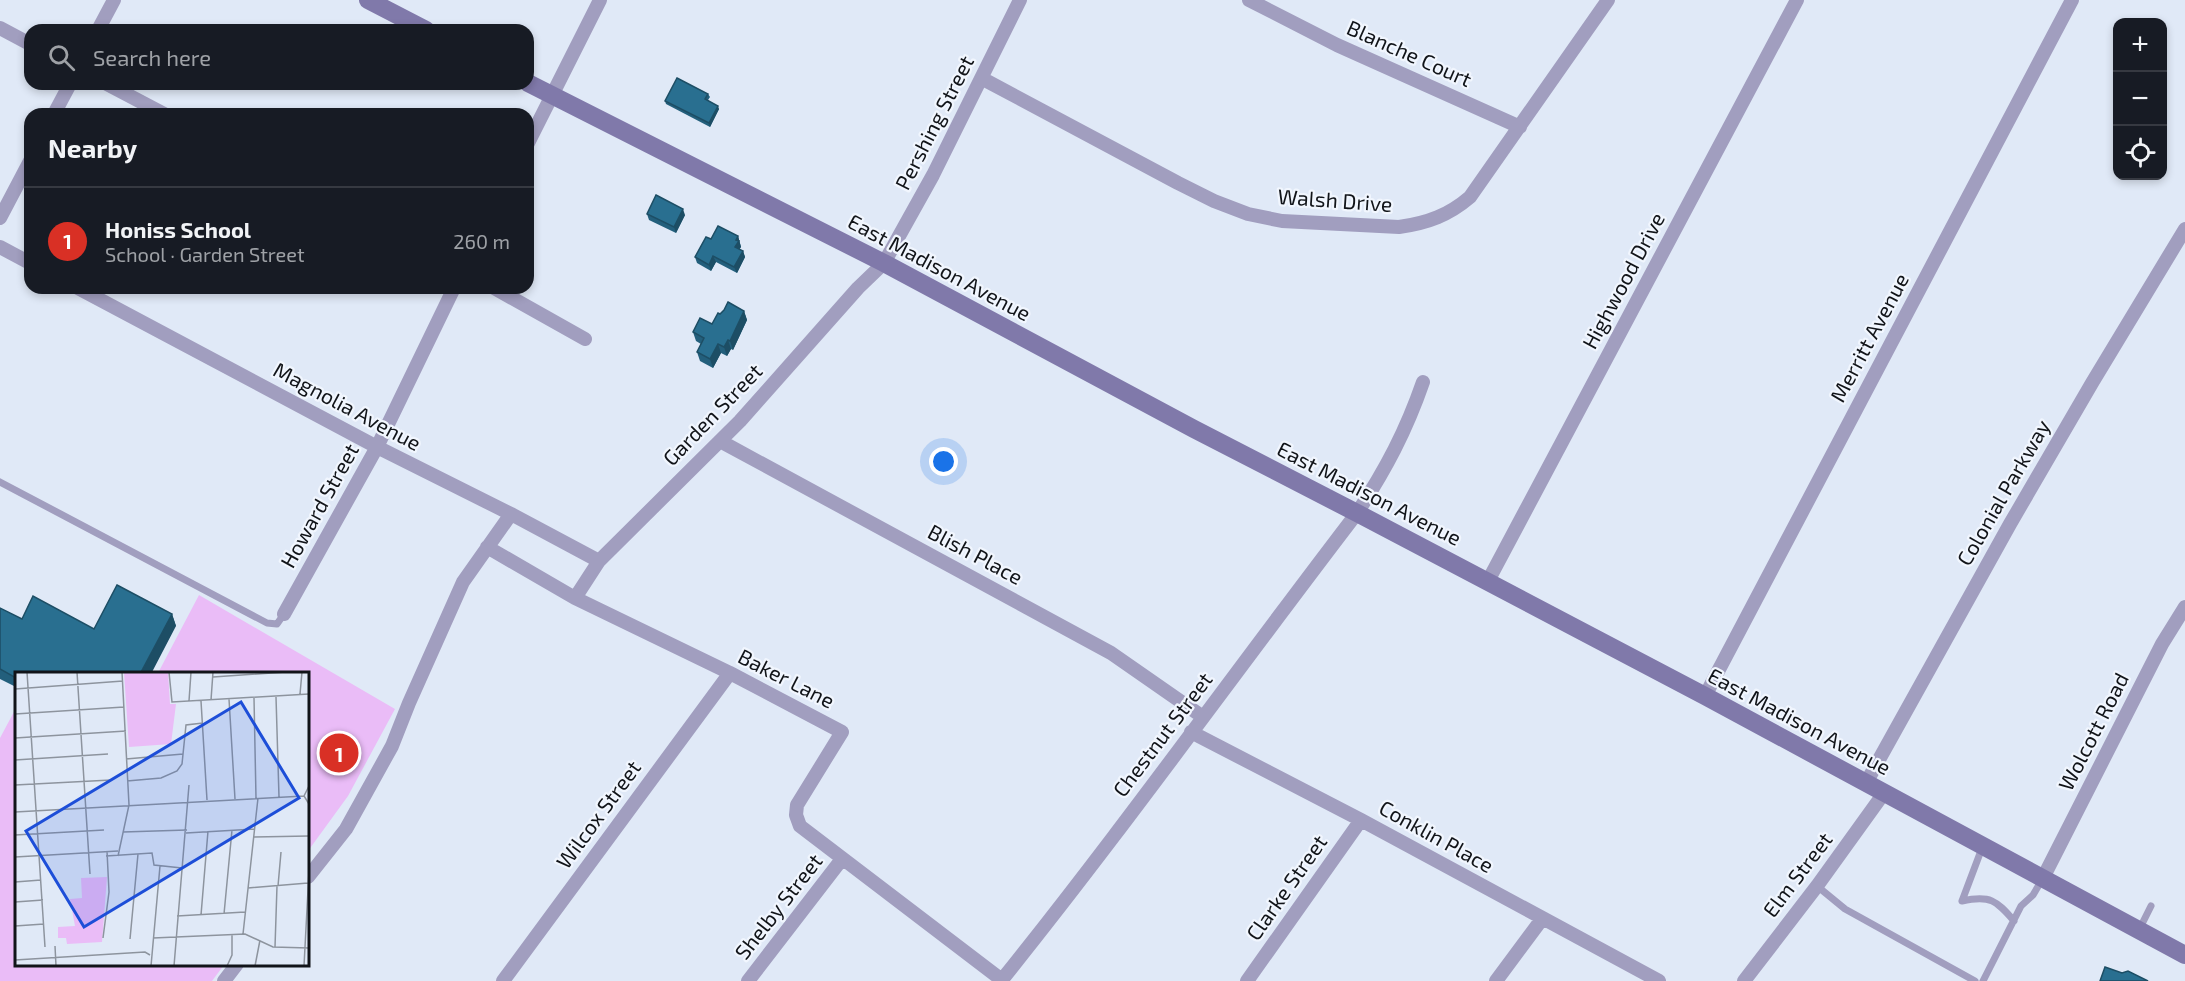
<!DOCTYPE html>
<html lang="en">
<head>
<meta charset="utf-8">
<style>
  :root { --surface:#171b24; --page:#242831; --text:#f1f3f6; --muted:#9ea1a6; --line:#363941; --accent:#d93025 }
  body { margin:0; font-family:"Exo 2",sans-serif; background:var(--page); color:var(--text) }
  .controls { position:absolute; right:18px; top:18px; display:grid; overflow:hidden; border-radius:12px; box-shadow:0 3px 9px #0003 }
  .controls button { width:54px; height:54px; display:grid; place-items:center; padding:0; border:0; border-bottom:2px solid var(--line); background:var(--surface); color:var(--text); font:30px sans-serif }
  .you { position:absolute; left:944px; top:462px; width:21px; height:21px; margin:-15px; border:4px solid #fff; border-radius:50%; background:#1a73e8; box-shadow:0 0 0 9px #1a73e833 }
  .badge { display:grid; place-items:center; width:39px; height:39px; border-radius:50%; background:var(--accent); color:#fff; font-size:20px; font-weight:700 }
  .pin { position:absolute; translate:-50% -50%; border:3px solid #fff; box-shadow:0 2px 6px #0006 }
  .list { margin:0; padding:0; list-style:none }
  h2 { display:flex; justify-content:space-between; align-items:center; height:78px; margin:0; padding:0 24px; font-size:26px }
  h2 small { font-size:20px; font-weight:400; color:var(--muted) }
  .list li { display:grid; grid-template-columns:39px 1fr auto; gap:18px; align-items:center; box-sizing:border-box; height:108px; padding:0 24px; border-top:2px solid var(--line) }
  .list b { display:block; font-size:22px; white-space:nowrap }
  .list p { margin:0; font-size:20px; white-space:nowrap; color:var(--muted) }
  .list em { font-size:20px; font-style:normal; color:var(--muted) }
  .icon { flex:none; width:33px; height:33px; fill:none; stroke:currentColor; stroke-width:2; stroke-linecap:round; stroke-linejoin:round }
  .map { position:relative; flex:none; width:2185px; height:981px; overflow:hidden }
  .search { position:absolute; background:var(--surface); box-shadow:0 3px 9px #0003; left:24px; top:24px; width:510px; height:66px; display:flex; align-items:center; gap:15px; box-sizing:border-box; padding:0 21px; border-radius:18px; color:var(--muted); font-size:22px }
  .panel { position:absolute; background:var(--surface); box-shadow:0 3px 9px #0003; left:24px; top:108px; width:510px; height:186px; border-radius:18px }
  .map>svg:first-child { display:block }
  .park { fill:#eabcf7 }
  .lines { fill:none; stroke-linecap:round; stroke-linejoin:round }
  .lane { stroke:#a19ebf; stroke-width:7 }
  .street { stroke:#a19ebf; stroke-width:14 }
  .secondary { stroke:#8079aa; stroke-width:18 }
  .wall { fill:#235f7c }
  .shaded-wall { fill:#1d4e65 }
  .building { fill:#296f90; stroke:#1d4e65; stroke-width:1.5 }
  .labels { text-anchor:middle; stroke-width:4.5; stroke-linejoin:round; paint-order:stroke }
  .street-label { font-size:21px; fill:#111419; stroke:#f1f6fe }
  .inset-road { fill:none; stroke:#8d949e; stroke-width:1.5 }
  .view { fill:#1d4ed8; fill-opacity:0.15; stroke:#1d4ed8; stroke-width:3 }
  .inset-edge { fill:none; stroke:#111419; stroke-width:3 }
</style>
</head>
<body>
<div class="map">
<svg width="2185" height="981" viewBox="0 0 2185 981">
  <rect width="100%" height="100%" fill="#e0e9f7"/>
  <!-- park -->
  <path class="park" d="M 199,595 L 395,709 L 348,796 L 308,851 L 308,674 L 158,673 Z
    M 16,708 L 16,964 L 224,965 L 212,981 L 0,981 L 0,738 Z"/>
  <g class="lines">
    <!-- lane -->
    <path class="lane" d="M 0,482 L 267,623 L 277,624 L 284,614
      M 1817,886 L 1845,909 L 1975,981
      M 1962,901 C 1990,895 1996,900 2014,921
      M 1962,901 L 1982,848
      M 2140,928 L 2151,906
      M 1983,981 L 2021,906 L 2033,895 L 2043,878"/>
    <!-- street -->
    <path class="street" d="M 1249,0 L 1337,45 L 1520,127
      M 0,28 L 30,44
      M 98,30 L 114,0
      M 983,79 L 1178,183 L 1214,201 L 1248,214 L 1282,221 L 1399,227 C 1428,223 1449,215 1470,197 L 1608,0
      M 107,84 L 164,114
      M 54,114 L 70,84
      M 528,143 L 600,0
      M 0,218 L 30,161
      M 0,247 L 30,263
      M 78,288 L 377,447 L 511,514 L 599,561
      M 494,288 L 585,339
      M 720,441 L 1111,653 L 1203,717
      M 487,547 L 575,598 L 730,673 L 842,732 L 797,805 L 796,815 L 800,826 L 1002,980
      M 1488,581 L 1797,0
      M 575,598 L 599,561 L 740,421 L 858,288 L 884,263 L 933,175 L 1020,0
      M 284,614 L 377,447 L 454,288
      M 1705,696 L 2072,0
      M 1191,732 L 1361,820 L 1659,981
      M 1866,783 L 2010,524 L 2092,383 L 2185,229
      M 308,877 L 346,829 L 392,746 L 409,703 L 463,582 L 511,514
      M 2043,878 L 2162,644 L 2185,607
      M 224,981 L 237,964
      M 503,981 L 730,673
      M 748,981 L 842,859
      M 1001,981 C 1124,828 1238,668 1357,513 C 1386,469 1406,431 1423,382
      M 1247,981 L 1361,820
      M 1496,981 L 1542,919
      M 1744,981 L 1817,886 L 1884,793"/>
    <!-- secondary -->
    <path class="secondary" d="M 368,0 L 426,30
      M 528,83 L 884,263 L 1194,429 L 1357,513 L 1705,696 L 2185,955"/>
  </g>
  <!-- wall -->
  <path class="wall" d="M 708,94 L 710,97 L 708,100 L 719,109 L 710,127 L 666,104 L 665,101 Z
    M 647,214 L 685,215 L 676,233 L 649,220 Z
    M 738,236 L 741,247 L 739,249 L 743,251 L 745,257 L 737,273 L 716,262 L 711,271 L 697,263 L 695,257 L 711,239 Z
    M 744,311 L 747,320 L 733,350 L 731,349 L 727,356 L 721,353 L 713,368 L 700,361 L 697,352 L 701,344 L 696,341 L 693,332 L 712,324 L 720,314 Z
    M 0,608 L 22,619 L 94,629 L 172,614 L 176,626 L 16,674 L 16,687 L 0,679 Z"/>
  <!-- shaded-wall -->
  <path class="shaded-wall" d="M 718,106 L 719,109 L 710,127 L 709,123 Z
    M 683,209 L 685,215 L 676,233 L 674,227 Z
    M 738,236 L 741,247 L 737,253 L 735,247 L 736,240 Z
    M 743,251 L 745,257 L 737,273 L 734,267 Z
    M 713,256 L 716,262 L 711,271 L 709,265 Z
    M 744,311 L 747,320 L 733,350 L 730,341 Z
    M 728,340 L 731,349 L 727,356 L 724,347 Z
    M 718,344 L 721,353 L 713,368 L 710,359 Z
    M 172,614 L 176,626 L 151,674 L 140,674 Z"/>
  <!-- building -->
  <path class="building" d="M 677,78 L 708,94 L 705,99 L 718,106 L 709,123 L 665,101 Z
    M 656,195 L 683,209 L 674,227 L 647,214 Z
    M 718,226 L 738,236 L 736,240 L 739,241 L 735,247 L 743,251 L 734,267 L 713,256 L 709,265 L 695,257 L 706,237 L 711,239 Z
    M 728,302 L 744,311 L 730,341 L 728,340 L 724,347 L 718,344 L 710,359 L 697,352 L 704,338 L 693,332 L 700,318 L 712,324 L 718,313 L 720,314 L 724,310 Z
    M 117,585 L 172,614 L 140,674 L 16,674 L 16,678 L 0,669 L 0,608 L 22,619 L 33,596 L 94,629 Z
    M 2105,967 L 2122,973 L 2128,971 L 2148,981 L 2100,981 Z"/>
  <g class="labels">
    <!-- street labels -->
    <g class="street-label">
      <text transform="translate(1409 54) rotate(24)" y="7">Blanche Court</text>
      <text transform="translate(935 123) rotate(-63)" y="7">Pershing Street</text>
      <text transform="translate(1335 201) rotate(4)" y="7">Walsh Drive</text>
      <text transform="translate(939 268) rotate(28)" y="7">East Madison Avenue</text>
      <text transform="translate(1624 281) rotate(-62)" y="7">Highwood Drive</text>
      <text transform="translate(1870 338) rotate(-62)" y="7">Merritt Avenue</text>
      <text transform="translate(347 407) rotate(28)" y="7">Magnolia Avenue</text>
      <text transform="translate(713 415) rotate(-46)" y="7">Garden Street</text>
      <text transform="translate(2004 493) rotate(-60)" y="7">Colonial Parkway</text>
      <text transform="translate(1369 494) rotate(27)" y="7">East Madison Avenue</text>
      <text transform="translate(320 506) rotate(-61)" y="7">Howard Street</text>
      <text transform="translate(975 555) rotate(28)" y="7">Blish Place</text>
      <text transform="translate(786 679) rotate(27)" y="7">Baker Lane</text>
      <text transform="translate(1799 722) rotate(28)" y="7">East Madison Avenue</text>
      <text transform="translate(2094 732) rotate(-63)" y="7">Wolcott Road</text>
      <text transform="translate(1163 735) rotate(-53)" y="7">Chestnut Street</text>
      <text transform="translate(599 815) rotate(-54)" y="7">Wilcox Street</text>
      <text transform="translate(1436 837) rotate(29)" y="7">Conklin Place</text>
      <text transform="translate(1798 875) rotate(-53)" y="7">Elm Street</text>
      <text transform="translate(1287 888) rotate(-55)" y="7">Clarke Street</text>
      <text transform="translate(779 907) rotate(-52)" y="7">Shelby Street</text>
    </g>
  </g>
  <!-- overview -->
  <g transform="translate(15 672)">
    <rect width="294" height="294" fill="#e0e9f7"/>
    <path d="M 109,0 L 153,0 L 155,32 L 161,32 L 156,72 L 114,75 ZM 92,205 L 87,270 L 52,272 L 51,266 L 43,266 L 43,255 L 60,254 L 55,227 L 67,226 L 66,206 Z" fill="#eabcf7"/>
    <path class="inset-road" d="M 12,0 L 30,275M 62,0 L 75,202M 154,0 L 157,30 L 294,22M 198,5 L 271,0M 0,17 L 108,9M 285,22 L 287,0M 261,25 L 264,125M 239,26 L 241,126M 214,27 L 220,127M 196,28 L 198,0M 174,29 L 176,0M 186,29 L 192,128M 0,42 L 109,35M 0,66 L 111,59M 111,87 L 168,82M 0,88 L 93,82M 112,109 L 146,106 L 162,99 L 167,92 L 171,53 L 188,51M 0,113 L 96,108M 294,114 L 289,124 L 294,132M 0,140 L 289,124M 108,160 L 172,158M 171,161 L 240,157M 0,163 L 89,158M 239,165 L 294,164M 91,184 L 137,181 L 139,193 L 167,196M 103,184 L 114,133 L 107,0M 0,185 L 103,179M 0,210 L 26,208M 263,214 L 266,180M 233,216 L 293,211M 0,230 L 28,228M 209,242 L 217,158M 186,243 L 193,159M 162,244 L 230,240M 0,254 L 29,252M 228,262 L 243,126M 88,266 L 94,220 L 92,179M 138,266 L 230,262 L 258,275 L 294,276M 115,267 L 123,182M 40,274 L 41,294M 260,275 L 262,214M 0,288 L 130,280 L 135,283M 136,294 L 145,194M 159,294 L 174,113M 212,294 L 217,283 L 217,262M 240,294 L 245,268M 289,294 L 294,199"/>
    <path class="view" d="M 226,30 L 284,126 L 69,255 L 11,159 Z"/>
    <rect width="294" height="294" class="inset-edge"/>
  </g>
</svg>
<div class="controls">
<button>+</button>
<button>−</button>
<button><svg class="icon" aria-label="locate" viewBox="0 0 24 24"><circle cx="12" cy="12" r="6"/><path d="M12 2v4M12 18v4M2 12h4M18 12h4"/></svg></button>
</div>
<div class="you"></div>
<div class="pin badge" style="left:339px;top:753px">1</div>
<div class="search"><svg class="icon" aria-label="search" viewBox="0 0 24 24"><circle cx="10" cy="10" r="6"/><path d="M15 15l6 6"/></svg>Search here</div>
<section class="panel">
<h2>Nearby<small></small></h2>
<ul class="list">
<li><span class="badge">1</span><div><b>Honiss School</b><p>School · Garden Street</p></div><em>260 m</em></li>
</ul>
</section>
</div>
</body>
</html>
